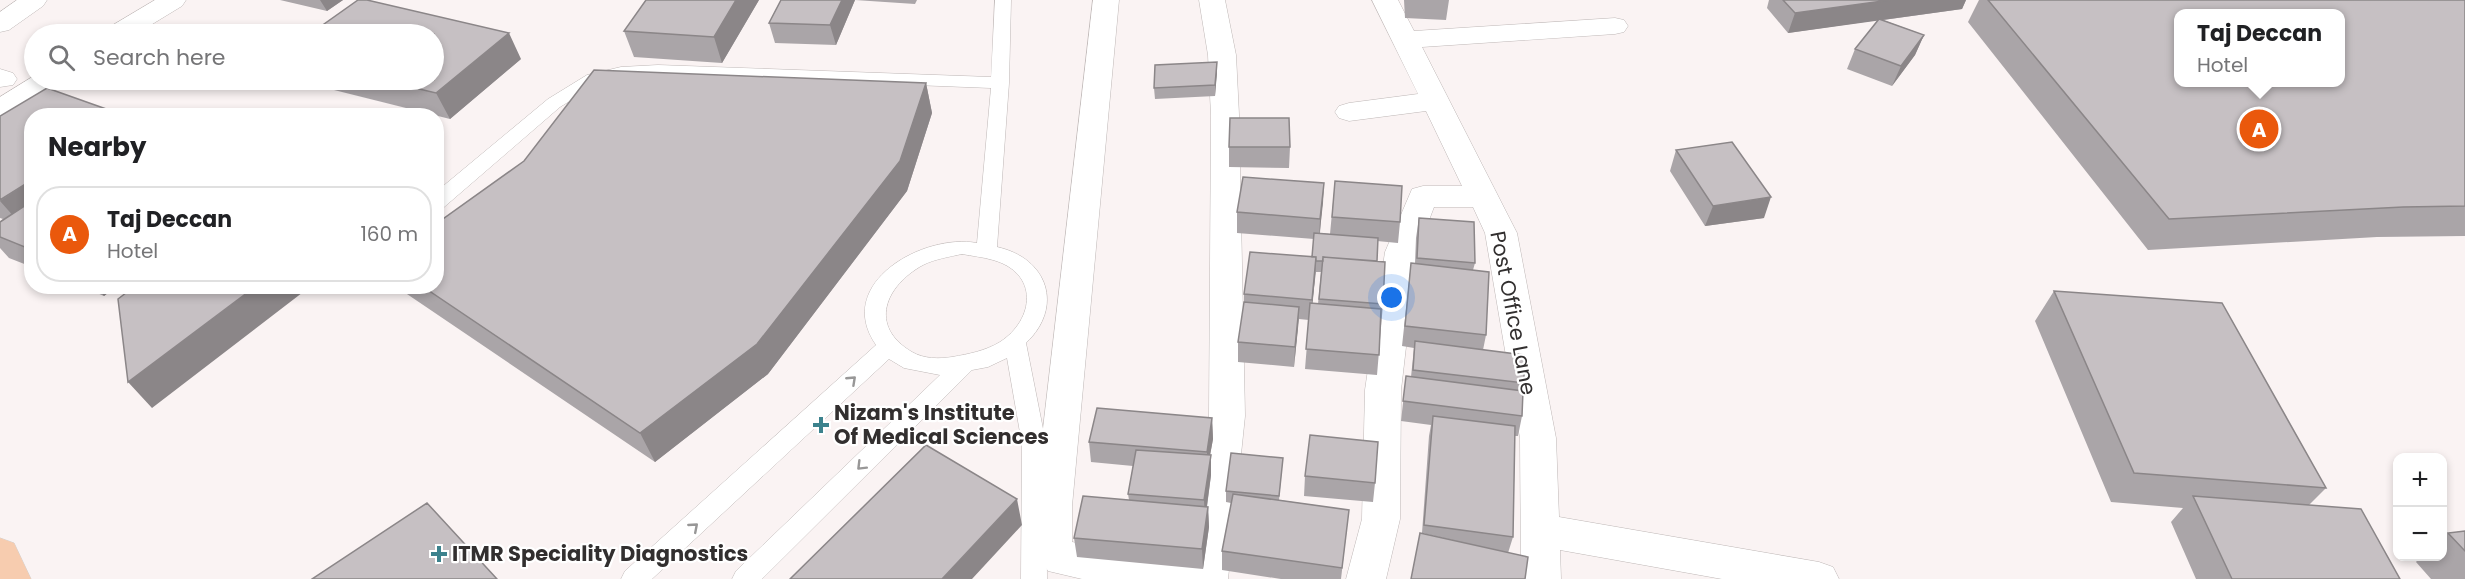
<!DOCTYPE html>
<html lang="en">
<head>
<meta charset="utf-8">
<style>
  :root { --surface:#fff; --page:#f6f6f6; --text:#202124; --muted:#757577; --line:#e0e0e0; --accent:#ea580c }
  body { margin:0; font-family:Poppins,sans-serif; background:var(--page); color:var(--text) }
  .controls { position:absolute; right:18px; bottom:18px; display:grid; overflow:hidden; border-radius:12px; box-shadow:0 3px 9px #0003 }
  .controls button { width:54px; height:54px; display:grid; place-items:center; padding:0; border:0; border-bottom:2px solid var(--line); background:var(--surface); color:var(--text); font:30px sans-serif }
  .you { position:absolute; left:1392px; top:298px; width:21px; height:21px; margin:-15px; border:4px solid #fff; border-radius:50%; background:#1a73e8; box-shadow:0 0 0 9px #1a73e833 }
  .badge { display:grid; place-items:center; width:39px; height:39px; border-radius:50%; background:var(--accent); color:#fff; font-size:20px; font-weight:700 }
  .pin { position:absolute; translate:-50% -50%; border:3px solid #fff; box-shadow:0 2px 6px #0006 }
  .popup { position:absolute; left:2174px; top:9px; width:171px; height:78px; box-sizing:border-box; display:grid; place-content:center; border-radius:12px; background:var(--surface); filter:drop-shadow(0 2px 4px #0005); font-size:20px; white-space:nowrap; color:var(--muted) }
  .popup b { font-size:22px; color:var(--text) }
  .popup::after { content:''; position:absolute; left:50%; top:100%; margin-left:-12px; border:12px solid transparent; border-top-color:var(--surface) }
  .list { margin:0; padding:0; list-style:none }
  h2 { display:flex; justify-content:space-between; align-items:center; height:78px; margin:0; padding:0 24px; font-size:26px }
  h2 small { font-size:20px; font-weight:400; color:var(--muted) }
  .list li { display:grid; grid-template-columns:39px 1fr auto; gap:18px; align-items:center; box-sizing:border-box; height:96px; margin:0 12px 12px; padding:0 12px; border:2px solid var(--line); border-radius:24px }
  .list b { display:block; font-size:22px; white-space:nowrap }
  .list p { margin:0; font-size:20px; white-space:nowrap; color:var(--muted) }
  .list em { font-size:20px; font-style:normal; color:var(--muted) }
  .icon { flex:none; width:33px; height:33px; fill:none; stroke:currentColor; stroke-width:2; stroke-linecap:round; stroke-linejoin:round }
  .map { position:relative; flex:none; width:2465px; height:579px; overflow:hidden }
  .search { position:absolute; background:var(--surface); box-shadow:0 3px 9px #0003; left:24px; top:24px; width:420px; height:66px; display:flex; align-items:center; gap:15px; box-sizing:border-box; padding:0 21px; border-radius:33px; color:var(--muted); font-size:22px }
  .panel { position:absolute; background:var(--surface); box-shadow:0 3px 9px #0003; left:24px; top:108px; width:420px; height:186px; border-radius:24px }
  .map>svg:first-child { display:block }
  .lines { fill:none; stroke-linecap:round; stroke-linejoin:round }
  .service-casing { stroke:#beb7b6; stroke-width:1 }
  .minor-casing { stroke:#beb7b6; stroke-width:1 }
  .primary-casing { stroke:#d2d1d1; stroke-width:1 }
  .service { fill:#fff; fill-rule:evenodd }
  .minor { fill:#fff; fill-rule:evenodd }
  .primary { fill:#f7ccaf; fill-rule:evenodd }
  .wall { fill:#aaa5a8; fill-rule:evenodd }
  .shaded-wall { fill:#8b8688 }
  .building { fill:#c6c0c3; stroke:#8b8688; stroke-width:1.5; fill-rule:evenodd }
  .oneway { stroke:#989797 }
  .poi-dot { fill:#3c828d; stroke:#fff; stroke-width:2 }
  .labels { text-anchor:middle; stroke-width:4.5; stroke-linejoin:round; paint-order:stroke }
  .street-label { font-size:21px; fill:#322f2f; stroke:#fff }
  .poi-label { font-size:21px; font-weight:bold; fill:#322f2f; stroke:#fff; text-anchor:start }
</style>
</head>
<body>
<div class="map">
<svg width="2465" height="579" viewBox="0 0 2465 579">
  <rect width="100%" height="100%" fill="#faf3f3"/>
  <g class="lines">
    <defs>
      <path id="service" d="M 995,0 L 1011,0 L 1009,83 L 997,247 C 1048,258 1064,307 1026,343 L 1046,444 L 1047,579 L 1021,579 L 1022,444 L 1007,358 L 988,367 L 972,370 L 762,579 L 732,579 L 736,571 L 940,375 L 904,368 L 889,359 L 652,579 L 621,579 L 625,571 L 876,345 C 833,283 924,233 977,243 L 991,88 L 658,75 L 621,77 L 599,83 L 560,107 L 443,208 L 436,210 L 436,192 L 548,99 L 587,75 L 621,67 L 658,65 L 991,77 ZM 962,254 C 972,256 983,257 993,260 C 1039,273 1035,319 1000,342 C 985,351 969,354 952,357 C 939,359 924,359 912,352 C 868,326 885,286 923,265 C 935,259 949,257 962,254 Z"/>
      <path id="minor" d="M 17,0 L 47,0 L 43,6 L 9,30 L 0,32 L 0,12 Z
        M 155,0 L 186,0 L 182,6 L 136,34 L 105,34 L 108,28 Z
        M 1093,0 L 1119,0 L 1072,506 L 1072,542 L 1190,562 L 1209,416 L 1211,115 L 1208,55 L 1199,0 L 1225,0 L 1236,55 L 1239,115 L 1245,416 L 1228,579 L 1082,579 L 1048,571 L 1033,546 L 1034,506 Z
        M 1372,0 L 1398,0 L 1414,31 L 1615,18 L 1624,20 L 1628,26 L 1624,32 L 1615,34 L 1422,47 L 1517,233 L 1556,438 L 1559,517 L 1819,562 L 1833,567 L 1839,579 L 1722,579 L 1560,550 L 1561,579 L 1521,579 L 1520,438 L 1485,233 L 1473,207 L 1434,207 L 1417,252 L 1401,390 L 1400,519 L 1386,579 L 1346,579 L 1362,519 L 1365,390 L 1385,252 L 1412,189 L 1423,186 L 1462,186 L 1426,111 L 1349,121 L 1339,118 L 1335,112 L 1339,106 L 1349,103 L 1418,94 Z
        M 0,69 L 13,73 L 17,79 L 13,85 L 0,87 Z
        M 34,76 L 34,80 L 61,80 L 57,86 L 10,116 L 0,119 L 0,97 Z"/>
      <path id="primary" d="M 0,538 L 14,543 L 31,579 L 0,579 Z"/>
    </defs>
    <!-- service casing -->
    <use href="#service" class="service-casing"/>
    <!-- minor casing -->
    <use href="#minor" class="minor-casing"/>
    <!-- primary casing -->
    <use href="#primary" class="primary-casing"/>
    <!-- service -->
    <use href="#service" class="service"/>
    <!-- minor -->
    <use href="#minor" class="minor"/>
    <!-- primary -->
    <use href="#primary" class="primary"/>
  </g>
  <!-- wall -->
  <path class="wall" d="M 280,0 L 343,0 L 327,11 Z
    M 759,0 L 722,63 L 634,57 L 624,31 Z
    M 781,0 L 917,0 L 915,4 L 855,0 L 836,45 L 775,43 L 769,23 Z
    M 1404,0 L 1449,0 L 1446,20 L 1405,18 Z
    M 1769,0 L 1966,0 L 1962,9 L 1883,20 L 1924,35 L 1915,55 L 1892,86 L 1847,69 L 1855,49 L 1878,20 L 1788,33 L 1767,8 Z
    M 1979,0 L 2465,0 L 2465,236 L 2377,237 L 2148,250 L 1968,22 Z
    M 521,59 L 450,119 L 298,81 L 297,80 L 434,80 Z
    M 1217,62 L 1215,96 L 1155,99 L 1154,88 Z
    M 926,83 L 932,113 L 907,191 L 768,374 L 655,462 L 404,292 L 401,286 L 436,286 Z
    M 0,116 L 32,116 L 32,267 L 9,258 L 0,248 L 0,222 L 3,219 L 0,218 Z
    M 1229,147 L 1290,147 L 1289,168 L 1229,167 Z
    M 1676,150 L 1764,218 L 1705,226 L 1670,171 Z
    M 1335,181 L 1400,222 L 1398,243 L 1377,241 L 1377,261 L 1383,304 L 1377,375 L 1305,369 L 1309,320 L 1299,319 L 1294,367 L 1238,362 L 1238,342 L 1244,308 L 1244,294 L 1312,257 L 1314,239 L 1237,233 L 1237,212 L 1324,183 L 1320,233 L 1330,234 ZM 1316,272 L 1321,272 L 1318,304 L 1312,303 Z
    M 1419,218 L 1475,263 L 1473,270 L 1486,335 L 1483,350 L 1524,383 L 1522,391 L 1522,416 L 1518,436 L 1515,436 L 1513,537 L 1508,553 L 1422,533 L 1429,436 L 1431,425 L 1401,421 L 1406,376 L 1411,377 L 1414,348 L 1402,346 L 1411,263 L 1415,264 L 1416,238 Z
    M 81,286 L 117,286 L 104,296 Z
    M 2054,291 L 2326,488 L 2309,505 L 2400,579 L 2196,579 L 2171,522 L 2183,508 L 2111,502 L 2035,321 Z
    M 1212,418 L 1213,439 L 1210,455 L 1211,475 L 1207,507 L 1208,507 L 1209,527 L 1203,569 L 1077,557 L 1074,538 L 1129,500 L 1128,494 L 1133,466 L 1091,462 L 1089,442 Z
    M 1283,458 L 1279,500 L 1349,510 L 1341,579 L 1281,579 L 1222,570 L 1222,551 L 1231,503 L 1226,502 L 1226,491 Z
    M 1305,476 L 1375,483 L 1373,502 L 1304,496 Z
    M 2465,531 L 2465,579 L 2431,579 L 2416,562 L 2421,556 L 2442,556 L 2442,538 L 2448,533 Z"/>
  <!-- shaded-wall -->
  <path class="shaded-wall" d="M 320,0 L 343,0 L 327,11 Z
    M 736,0 L 759,0 L 722,63 L 714,37 Z
    M 842,0 L 855,0 L 836,45 L 830,25 Z
    M 1890,0 L 1966,0 L 1962,9 L 1788,33 L 1795,13 Z
    M 509,33 L 521,59 L 450,119 L 436,93 Z
    M 1924,35 L 1915,55 L 1892,86 L 1901,66 Z
    M 1217,62 L 1217,73 L 1215,96 L 1215,85 Z
    M 926,83 L 932,113 L 907,191 L 768,374 L 655,462 L 640,433 Z
    M 32,180 L 32,222 L 23,227 L 0,201 Z
    M 1324,183 L 1323,203 L 1319,239 L 1320,219 Z
    M 1771,197 L 1764,218 L 1705,226 L 1713,206 Z
    M 1316,257 L 1315,278 L 1311,320 L 1312,300 Z
    M 96,286 L 117,286 L 104,296 Z
    M 256,286 L 311,286 L 152,408 L 128,382 Z
    M 1299,307 L 1298,327 L 1294,367 L 1295,347 Z
    M 1212,418 L 1213,439 L 1207,472 L 1207,452 Z
    M 1211,455 L 1211,475 L 1205,520 L 1204,500 Z
    M 1017,499 L 1022,525 L 972,579 L 942,579 Z
    M 1208,507 L 1209,527 L 1203,569 L 1202,549 Z"/>
  <!-- building -->
  <path class="building" d="M 358,0 L 367,0 L 509,33 L 436,93 L 381,80 L 434,80 L 434,34 L 310,34 Z
    M 646,0 L 736,0 L 714,37 L 624,31 Z
    M 781,0 L 842,0 L 830,25 L 769,23 Z
    M 1783,0 L 1890,0 L 1795,13 Z
    M 1988,0 L 2465,0 L 2465,206 L 2403,207 L 2169,219 ZM 2178,14 L 2340,14 L 2340,82 L 2178,82 Z
    M 1879,19 L 1924,35 L 1901,66 L 1855,49 Z
    M 1217,62 L 1215,85 L 1154,88 L 1155,65 Z
    M 594,70 L 926,83 L 900,161 L 757,344 L 640,433 L 422,286 L 436,286 L 436,224 L 524,161 Z
    M 47,88 L 126,116 L 32,116 L 32,180 L 0,200 L 0,116 Z
    M 1230,118 L 1289,118 L 1290,147 L 1229,147 Z
    M 1732,142 L 1771,197 L 1713,206 L 1676,150 Z
    M 1243,177 L 1324,183 L 1320,219 L 1237,212 Z
    M 1335,181 L 1402,186 L 1400,222 L 1332,217 Z
    M 32,201 L 32,250 L 0,237 L 0,222 Z
    M 1419,218 L 1474,222 L 1475,263 L 1417,258 Z
    M 1314,233 L 1378,238 L 1377,261 L 1323,257 L 1323,261 L 1316,261 L 1316,257 L 1312,257 Z
    M 1250,252 L 1316,257 L 1312,300 L 1244,294 Z
    M 1323,257 L 1385,262 L 1383,304 L 1319,299 Z
    M 1411,263 L 1489,272 L 1486,335 L 1405,326 Z
    M 135,286 L 256,286 L 128,382 L 118,299 Z
    M 2054,291 L 2222,303 L 2326,488 L 2134,473 Z
    M 1244,302 L 1299,307 L 1295,347 L 1238,342 Z
    M 1310,303 L 1381,309 L 1379,355 L 1306,349 Z
    M 1415,341 L 1524,355 L 1524,383 L 1413,370 Z
    M 1406,376 L 1523,391 L 1522,416 L 1403,401 Z
    M 1097,408 L 1212,418 L 1207,452 L 1089,442 Z
    M 1433,416 L 1515,426 L 1513,537 L 1424,525 Z
    M 1310,435 L 1378,442 L 1375,483 L 1305,476 Z
    M 926,445 L 1017,499 L 942,579 L 790,579 Z
    M 1136,450 L 1211,455 L 1204,500 L 1128,494 Z
    M 1231,453 L 1283,458 L 1279,496 L 1226,491 Z
    M 1233,494 L 1349,510 L 1342,568 L 1222,551 Z
    M 1083,496 L 1208,507 L 1202,549 L 1074,538 Z
    M 2193,496 L 2361,509 L 2400,579 L 2232,579 Z
    M 427,503 L 497,579 L 312,579 Z
    M 2465,531 L 2465,551 L 2448,533 Z
    M 1420,533 L 1528,557 L 1525,579 L 1411,579 Z"/>
  <!-- one-way arrows -->
  <defs><path id="oneway-chevron" d="M-2-3.5L2.5 0L-2 3.5" fill="none" stroke-width="1.6" stroke-linecap="round" stroke-linejoin="round" transform="scale(1.5)"/></defs>
  <g class="oneway">
    <use href="#oneway-chevron" transform="translate(852 380) rotate(-43)"/>
    <use href="#oneway-chevron" transform="translate(861 466) rotate(135)"/>
    <use href="#oneway-chevron" transform="translate(694 527) rotate(-41)"/>
  </g>
  <!-- markers -->
  <g class="poi-dot">
    <path d="M818 416h6v6h6v6h-6v6h-6v-6h-6v-6h6z"/>
    <path d="M436 545h6v6h6v6h-6v6h-6v-6h-6v-6h6z"/>
  </g>
  <g class="labels">
    <!-- street labels -->
    <g class="street-label">
      <text transform="translate(1513 313) rotate(79)" y="7">Post Office Lane</text>
    </g>
    <!-- poi labels -->
    <g class="poi-label">
      <text x="834" y="420">Nizam's Institute<tspan x="834" dy="24">Of Medical Sciences</tspan></text>
      <text x="452" y="561">ITMR Speciality Diagnostics</text>
    </g>
  </g>
</svg>
<div class="controls">
<button>+</button>
<button>−</button>
</div>
<div class="you"></div>
<div class="pin badge" style="left:2259px;top:129px">A</div>
<div class="popup"><b>Taj Deccan</b>Hotel</div>
<div class="search"><svg class="icon" aria-label="search" viewBox="0 0 24 24"><circle cx="10" cy="10" r="6"/><path d="M15 15l6 6"/></svg>Search here</div>
<section class="panel">
<h2>Nearby<small></small></h2>
<ul class="list">
<li><span class="badge">A</span><div><b>Taj Deccan</b><p>Hotel</p></div><em>160 m</em></li>
</ul>
</section>
</div>
</body>
</html>
